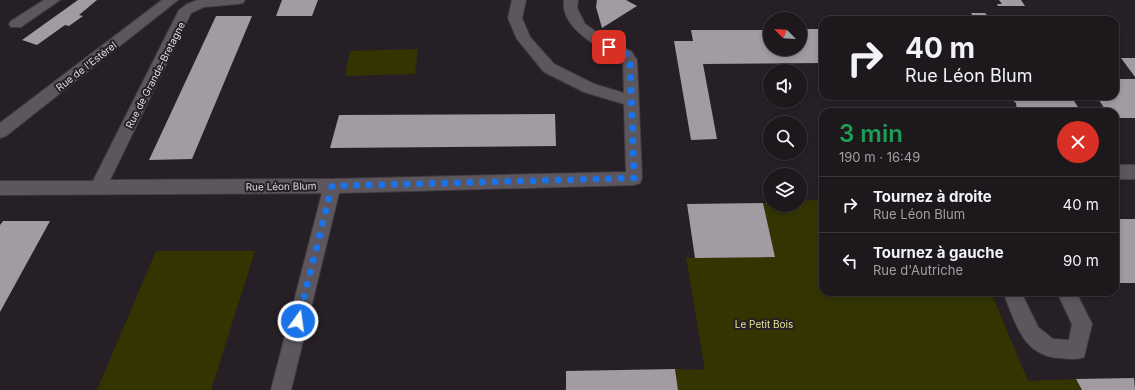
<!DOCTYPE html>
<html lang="fr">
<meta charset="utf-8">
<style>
:root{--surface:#1c181c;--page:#252125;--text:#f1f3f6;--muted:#a0a0a3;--line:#3a373b}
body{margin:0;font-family:Inter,sans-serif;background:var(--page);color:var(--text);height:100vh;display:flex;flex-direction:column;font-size:15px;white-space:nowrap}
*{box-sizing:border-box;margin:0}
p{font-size:13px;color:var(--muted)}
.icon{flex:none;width:22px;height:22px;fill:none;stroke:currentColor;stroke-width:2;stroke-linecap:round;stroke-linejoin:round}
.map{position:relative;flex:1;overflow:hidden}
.sheet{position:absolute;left:819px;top:108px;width:300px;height:188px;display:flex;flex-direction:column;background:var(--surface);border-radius:12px;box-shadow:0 2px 6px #0003,0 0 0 1px var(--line)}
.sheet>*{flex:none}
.guide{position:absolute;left:819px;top:16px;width:300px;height:84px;border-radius:12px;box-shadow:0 2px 6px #0003,0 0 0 1px var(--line);background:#1c181c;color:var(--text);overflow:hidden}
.needle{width:26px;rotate:294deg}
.fabs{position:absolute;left:763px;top:12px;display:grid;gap:8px}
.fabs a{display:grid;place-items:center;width:44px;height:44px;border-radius:50%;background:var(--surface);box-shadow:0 2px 6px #0003,0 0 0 1px var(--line);font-size:20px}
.pin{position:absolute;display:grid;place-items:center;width:34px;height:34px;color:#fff;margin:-17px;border-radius:8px;box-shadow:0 2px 6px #0006}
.me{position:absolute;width:44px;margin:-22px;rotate:14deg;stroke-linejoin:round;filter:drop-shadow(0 0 3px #0008)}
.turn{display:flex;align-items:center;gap:14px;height:84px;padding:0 20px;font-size:18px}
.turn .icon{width:52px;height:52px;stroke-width:2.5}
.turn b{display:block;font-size:28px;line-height:34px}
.round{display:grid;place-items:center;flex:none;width:42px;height:42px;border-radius:21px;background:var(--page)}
.headline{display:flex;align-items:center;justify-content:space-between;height:68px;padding:0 20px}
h1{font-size:24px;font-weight:600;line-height:30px;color:#1e9e55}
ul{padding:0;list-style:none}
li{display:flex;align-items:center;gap:12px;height:56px;padding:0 20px;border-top:1px solid var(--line)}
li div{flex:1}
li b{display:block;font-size:15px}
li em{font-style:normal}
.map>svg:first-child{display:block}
.green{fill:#333400}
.building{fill:#a29ba2}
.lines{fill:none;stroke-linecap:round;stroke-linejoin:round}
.minor-casing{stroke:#403c40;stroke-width:2}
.minor{fill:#5d575d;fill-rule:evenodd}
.route{stroke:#1a73e8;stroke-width:7;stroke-dasharray:0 12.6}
.labels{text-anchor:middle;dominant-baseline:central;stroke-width:4;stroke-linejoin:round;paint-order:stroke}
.street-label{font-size:10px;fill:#dddadd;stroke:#262026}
.park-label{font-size:10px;fill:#e0e491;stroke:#262026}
</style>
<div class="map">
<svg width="1135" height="390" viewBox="0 0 1135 390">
<rect width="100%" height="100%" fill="#262026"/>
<path class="green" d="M418 49 415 74 345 76 350 51Z
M823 199V292H991L1028 381 1076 379 1082 390H678L675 369 705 370 686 258 775 257 763 203 770 202V205H800V201Z
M156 251H255L211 390H97Z"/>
<path class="building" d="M78 0H97L79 15 83 16 69 26 65 25 37 45 22 40Z
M282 0H318L312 16H276Z
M597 0H626L637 6 602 28 596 7Z
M999 0H1021L1025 6H998L997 4H1002Z
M971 13H985L989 17 974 18Z
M216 16H252L192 159 149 160Z
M800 29H823V63L703 64 717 139 691 140 674 41H693L691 30H770V49H800Z
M1121 58H1135V77Z
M1115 79H1135V118H1115V112H1107L1096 96H1115Z
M1007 96H1071L1081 112H1017L1016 103Z
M555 114 556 146 330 148 339 115Z
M763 203 775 257 695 258 687 204Z
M1115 212 1120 219H1135V283H1115Z
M3 221H50L0 312V225Z
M675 369 678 390H566V371Z
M1134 378 1135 390H1082L1076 379Z"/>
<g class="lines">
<g class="minor-casing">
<path id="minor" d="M44 0H60L21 27H11L9 24 11 21Z
M162 0H178L6 136 0 138V123Z
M198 0H245L243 3 238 4 204 7 191 13 110 180 332 179 626 172 624 104 584 92 544 72 517 39 508 18 512 0H526L522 18 530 37 554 64 594 84 624 93 623 60C619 54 610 54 604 50 586 40 561 23 564 0H578L577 8 585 24 614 44 631 51 637 60 642 178 640 183 634 185 339 193 291 390H271L322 193 0 195V181H93L179 10 187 4Z
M1115 165H1135V179H1115Z
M1003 292H1021L1038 327 1053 339 1069 340 1072 324 1057 292H1076L1092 324 1084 357C1076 360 1068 359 1060 358 1022 356 1015 321 1003 292Z"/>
</g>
<use href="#minor" class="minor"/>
</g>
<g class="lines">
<path class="route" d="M298 321 332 186 634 178 630 60 626 54 609 47"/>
</g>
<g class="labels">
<g class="street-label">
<text transform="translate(86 66) rotate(-38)">Rue de l'Estérel</text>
<text transform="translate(155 75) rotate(-63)">Rue de Grande-Bretagne</text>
<text transform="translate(281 186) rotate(-1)">Rue Léon Blum</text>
</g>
<g class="park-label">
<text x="764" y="324">Le Petit Bois</text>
</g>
</g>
</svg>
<div class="fabs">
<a><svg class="needle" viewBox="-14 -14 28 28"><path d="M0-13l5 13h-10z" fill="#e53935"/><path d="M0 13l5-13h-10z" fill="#a0a0a3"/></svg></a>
<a><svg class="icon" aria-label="sound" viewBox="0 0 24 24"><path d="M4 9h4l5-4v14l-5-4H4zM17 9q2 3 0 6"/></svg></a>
<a><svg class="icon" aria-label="search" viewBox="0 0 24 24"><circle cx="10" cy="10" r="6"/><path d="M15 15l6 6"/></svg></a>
<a><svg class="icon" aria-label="layers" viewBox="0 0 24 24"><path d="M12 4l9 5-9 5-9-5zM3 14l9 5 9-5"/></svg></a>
</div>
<div class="pin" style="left:609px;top:47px;background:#d93025"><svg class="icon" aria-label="arrive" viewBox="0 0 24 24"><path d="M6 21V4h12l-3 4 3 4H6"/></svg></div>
<svg class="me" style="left:298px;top:321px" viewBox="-20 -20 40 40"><circle r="17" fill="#1a73e8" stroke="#fff" stroke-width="3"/><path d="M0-11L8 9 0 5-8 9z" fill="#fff"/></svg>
<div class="guide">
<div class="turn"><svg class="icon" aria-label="right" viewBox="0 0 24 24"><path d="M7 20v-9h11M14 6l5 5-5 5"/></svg><div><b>40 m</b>Rue Léon Blum</div></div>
</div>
<section class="sheet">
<div class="headline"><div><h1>3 min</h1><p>190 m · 16:49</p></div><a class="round" style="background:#d93025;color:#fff"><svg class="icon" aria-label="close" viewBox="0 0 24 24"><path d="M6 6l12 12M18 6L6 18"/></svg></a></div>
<ul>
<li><svg class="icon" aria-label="right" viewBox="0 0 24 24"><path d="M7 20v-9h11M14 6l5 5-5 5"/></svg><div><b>Tournez à droite</b><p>Rue Léon Blum</p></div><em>40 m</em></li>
<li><svg class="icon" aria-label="left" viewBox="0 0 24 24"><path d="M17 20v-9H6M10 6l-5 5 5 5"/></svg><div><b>Tournez à gauche</b><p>Rue d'Autriche</p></div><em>90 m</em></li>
</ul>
</section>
</div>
